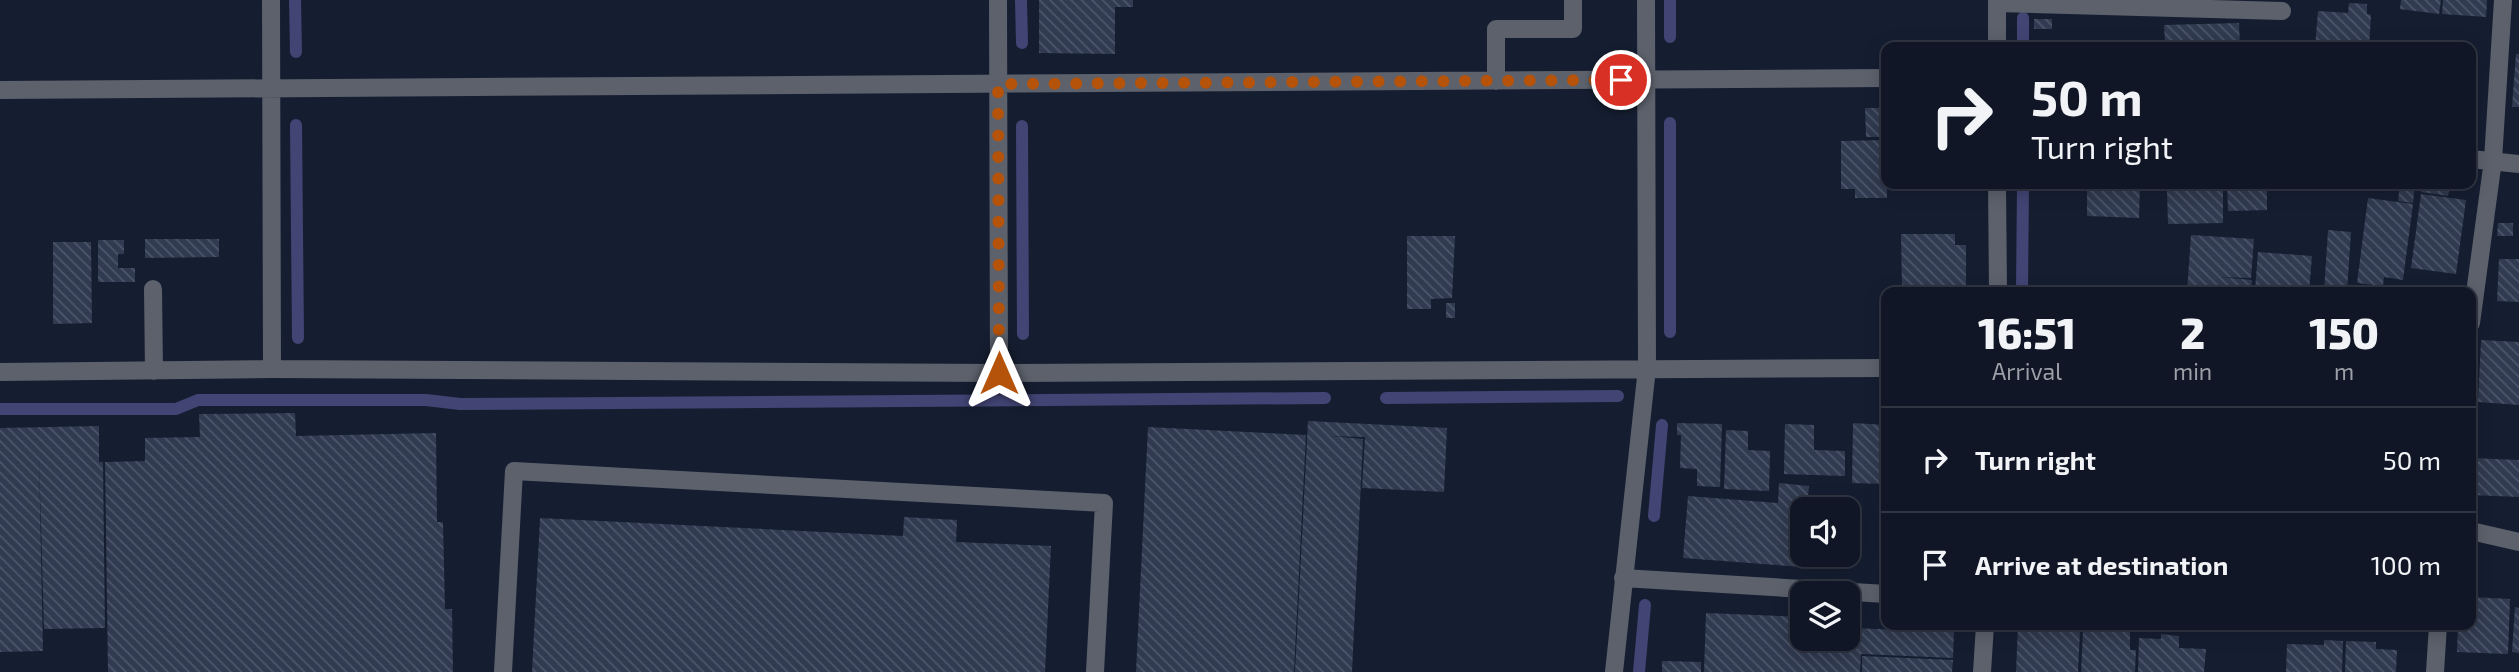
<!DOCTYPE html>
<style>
:root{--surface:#101625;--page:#1e2332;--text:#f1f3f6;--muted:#9c9fa7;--line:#303542}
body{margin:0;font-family:"Exo 2",sans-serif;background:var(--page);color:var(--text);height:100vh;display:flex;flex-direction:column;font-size:26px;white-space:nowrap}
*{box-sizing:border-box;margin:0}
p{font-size:23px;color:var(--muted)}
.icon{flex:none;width:38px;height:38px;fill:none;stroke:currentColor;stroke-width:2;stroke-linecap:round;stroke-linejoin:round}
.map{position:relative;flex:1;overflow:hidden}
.side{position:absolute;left:1881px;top:287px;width:595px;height:343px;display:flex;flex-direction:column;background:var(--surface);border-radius:14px;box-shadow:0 4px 18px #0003,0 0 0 2px var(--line)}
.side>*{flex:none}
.guide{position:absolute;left:1881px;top:42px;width:595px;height:147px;border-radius:14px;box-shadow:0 4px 18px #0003,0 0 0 2px var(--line);background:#101625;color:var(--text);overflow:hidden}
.tools{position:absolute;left:1790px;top:497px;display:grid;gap:14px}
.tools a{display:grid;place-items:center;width:70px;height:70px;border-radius:14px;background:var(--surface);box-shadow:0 4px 18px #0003,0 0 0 2px var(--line);font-size:35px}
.pin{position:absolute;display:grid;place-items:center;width:60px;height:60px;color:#fff;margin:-30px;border:4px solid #fff;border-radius:50%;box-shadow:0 2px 7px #0007}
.me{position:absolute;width:77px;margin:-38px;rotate:0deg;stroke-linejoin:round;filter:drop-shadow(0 0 5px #0008)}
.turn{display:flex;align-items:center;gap:24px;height:147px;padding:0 35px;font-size:32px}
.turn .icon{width:91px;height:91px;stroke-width:2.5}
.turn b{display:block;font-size:49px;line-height:60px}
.eta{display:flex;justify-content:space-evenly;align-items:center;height:119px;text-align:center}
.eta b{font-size:42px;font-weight:800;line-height:49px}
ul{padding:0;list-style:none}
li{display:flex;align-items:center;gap:21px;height:105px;padding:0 35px;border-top:2px solid var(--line)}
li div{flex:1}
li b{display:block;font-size:26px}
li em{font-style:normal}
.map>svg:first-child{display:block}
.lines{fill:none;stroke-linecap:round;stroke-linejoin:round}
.stream{stroke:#424474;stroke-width:12}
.building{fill:url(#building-back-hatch)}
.minor{stroke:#5c616c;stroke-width:18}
.route{stroke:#b45309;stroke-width:12;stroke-dasharray:0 21.6}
</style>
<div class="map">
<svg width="2519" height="672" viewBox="0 0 2519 672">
<defs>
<pattern id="building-back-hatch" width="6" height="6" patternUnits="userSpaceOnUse" patternTransform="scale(1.75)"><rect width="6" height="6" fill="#303a50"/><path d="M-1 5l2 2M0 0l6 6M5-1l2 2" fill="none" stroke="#4d566a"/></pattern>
</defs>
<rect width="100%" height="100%" fill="#151e31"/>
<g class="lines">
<path class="stream" d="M295 0 296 52
M1021 0 1022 43
M1670 0V37
M2023 47V18
M296 125 298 338
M1022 126 1023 334
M2022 292 2023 184
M1670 332V123
M1386 398 1618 396
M0 409H176L198 400H426L460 404 1325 398
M1654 516 1662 425
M1639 672 1645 605"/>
</g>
<path class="building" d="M1039 0H1133V7H1115V54L1039 53Z
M2401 0H2441L2439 14 2400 9Z
M2443 0H2487L2486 17 2442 14Z
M2349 3 2367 4V14L2371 15 2369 47H2315L2318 11 2348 13Z
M2034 19H2052V29H2034Z
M2239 23 2240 47H2114V42H2165L2164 25Z
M2053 44H2100V47H2053Z
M2516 54H2519V107H2512Z
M1865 108H1886V137H1866Z
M1886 140V184H1892V189H1887V198H1855V189H1841V141Z
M2087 184H2140L2139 218 2087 216Z
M2227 184H2267V210L2228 211Z
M2400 184H2415L2413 203 2398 201Z
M2422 184H2450L2448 196 2421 192Z
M2167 190H2223V223L2168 224Z
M2421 194 2466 200 2456 274 2411 268Z
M2368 198 2413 204 2403 280 2384 277 2383 286 2357 283Z
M2498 223H2513V236H2497Z
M2328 230 2351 232 2347 292H2324Z
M1901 234H1955V245H1966V292L1902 290Z
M2191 235 2254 239 2251 278 2219 277 2252 280 2251 292H2187Z
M1407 236H1455L1452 298 1431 299V309H1407Z
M145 239H219V257L145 258Z
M98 240H124V254H118V268H135V282H98Z
M53 242H91L92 323 53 324Z
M2258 252 2312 256 2309 292 2255 290Z
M2499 259H2519V302L2497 301Z
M1446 303H1455V318H1446Z
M2481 340 2519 342V405L2478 402Z
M295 413 296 436 436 433 437 522H443L445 609H452L453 672H108L105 462 145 461V438L200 437 199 414Z
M1308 421 1447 428 1444 492 1362 488 1365 437 1330 436 1363 439 1352 672H1295Z
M1677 423 1722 424 1720 487 1697 486V469L1680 468 1681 435H1677Z
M1853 423 1886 425V484L1852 483Z
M1785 424 1814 425V450L1845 451V476L1784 474Z
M99 426V462H103L105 628 44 629 39 457 43 651 0 652V428Z
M1148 427 1306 435 1294 672H1136Z
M1726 430 1748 431V450L1770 451 1769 491 1724 489Z
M2471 458 2519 460V497L2471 495Z
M1779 483 1809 486 1807 509H1802L1803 567 1683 558 1688 496 1778 503Z
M904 517 957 520 956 542 1051 546 1045 672H532L540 518 903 536Z
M2471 597 2510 599 2508 654 2457 652 2458 625H2471Z
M2515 607 2519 608V653L2512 652Z
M1706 613 1802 617V639H1848V618L1854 619 1853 628 1954 632 1953 658 1861 654 1860 672H1704Z
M2018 625H2067V630L2080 631 2078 672H2016Z
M2095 626 2130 628V650H2136L2135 672H2081L2083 631H2095Z
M2161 634 2179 636V648L2206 649 2204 672H2138L2139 638 2161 639Z
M2324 640 2343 641 2342 672H2286L2287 644 2324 645Z
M2346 641 2376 642V649L2397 650 2396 672H2345Z
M1862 656 1953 660 1952 672H1862Z
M1662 661 1701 662V672H1662Z"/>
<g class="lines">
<path class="minor" d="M271 0 272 369
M998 0 999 373
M1997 0V47
M1997 3 2282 11
M1496 81V29H1573V0
M0 90 1886 78
M2471 159 2519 164
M1997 184 1998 292
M153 289 154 371
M2471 323 2493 160 2503 0
M0 372 272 369 999 373 1886 368
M2471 531 2519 542
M1623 578 1886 594
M503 672 514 471 1104 503 1095 672
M1614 672 1647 368 1646 0
M1982 672 1985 625
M2435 672 2438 625"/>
</g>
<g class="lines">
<path class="route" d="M999 373 998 84 1621 80"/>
</g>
</svg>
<div class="tools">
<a><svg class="icon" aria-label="sound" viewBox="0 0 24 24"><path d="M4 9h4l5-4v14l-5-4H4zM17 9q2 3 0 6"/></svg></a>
<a><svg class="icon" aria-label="layers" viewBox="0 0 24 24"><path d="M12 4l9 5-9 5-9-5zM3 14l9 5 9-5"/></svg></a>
</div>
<div class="pin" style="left:1621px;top:80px;background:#d93025"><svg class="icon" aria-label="arrive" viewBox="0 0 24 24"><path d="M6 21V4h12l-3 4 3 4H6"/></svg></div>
<svg class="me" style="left:999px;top:373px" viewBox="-20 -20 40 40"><path d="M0-17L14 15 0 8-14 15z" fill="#b45309" stroke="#fff" stroke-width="4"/></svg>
<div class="guide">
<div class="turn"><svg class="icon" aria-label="right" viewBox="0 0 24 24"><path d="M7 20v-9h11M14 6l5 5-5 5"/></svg><div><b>50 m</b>Turn right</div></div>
</div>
<section class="side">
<div class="eta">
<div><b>16:51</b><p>Arrival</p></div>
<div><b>2</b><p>min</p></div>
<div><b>150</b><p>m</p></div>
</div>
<ul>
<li><svg class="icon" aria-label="right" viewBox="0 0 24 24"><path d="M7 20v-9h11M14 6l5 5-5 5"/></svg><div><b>Turn right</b></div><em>50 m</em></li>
<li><svg class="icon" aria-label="arrive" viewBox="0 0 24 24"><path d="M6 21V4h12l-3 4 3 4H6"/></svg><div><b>Arrive at destination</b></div><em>100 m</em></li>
</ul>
</section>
</div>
